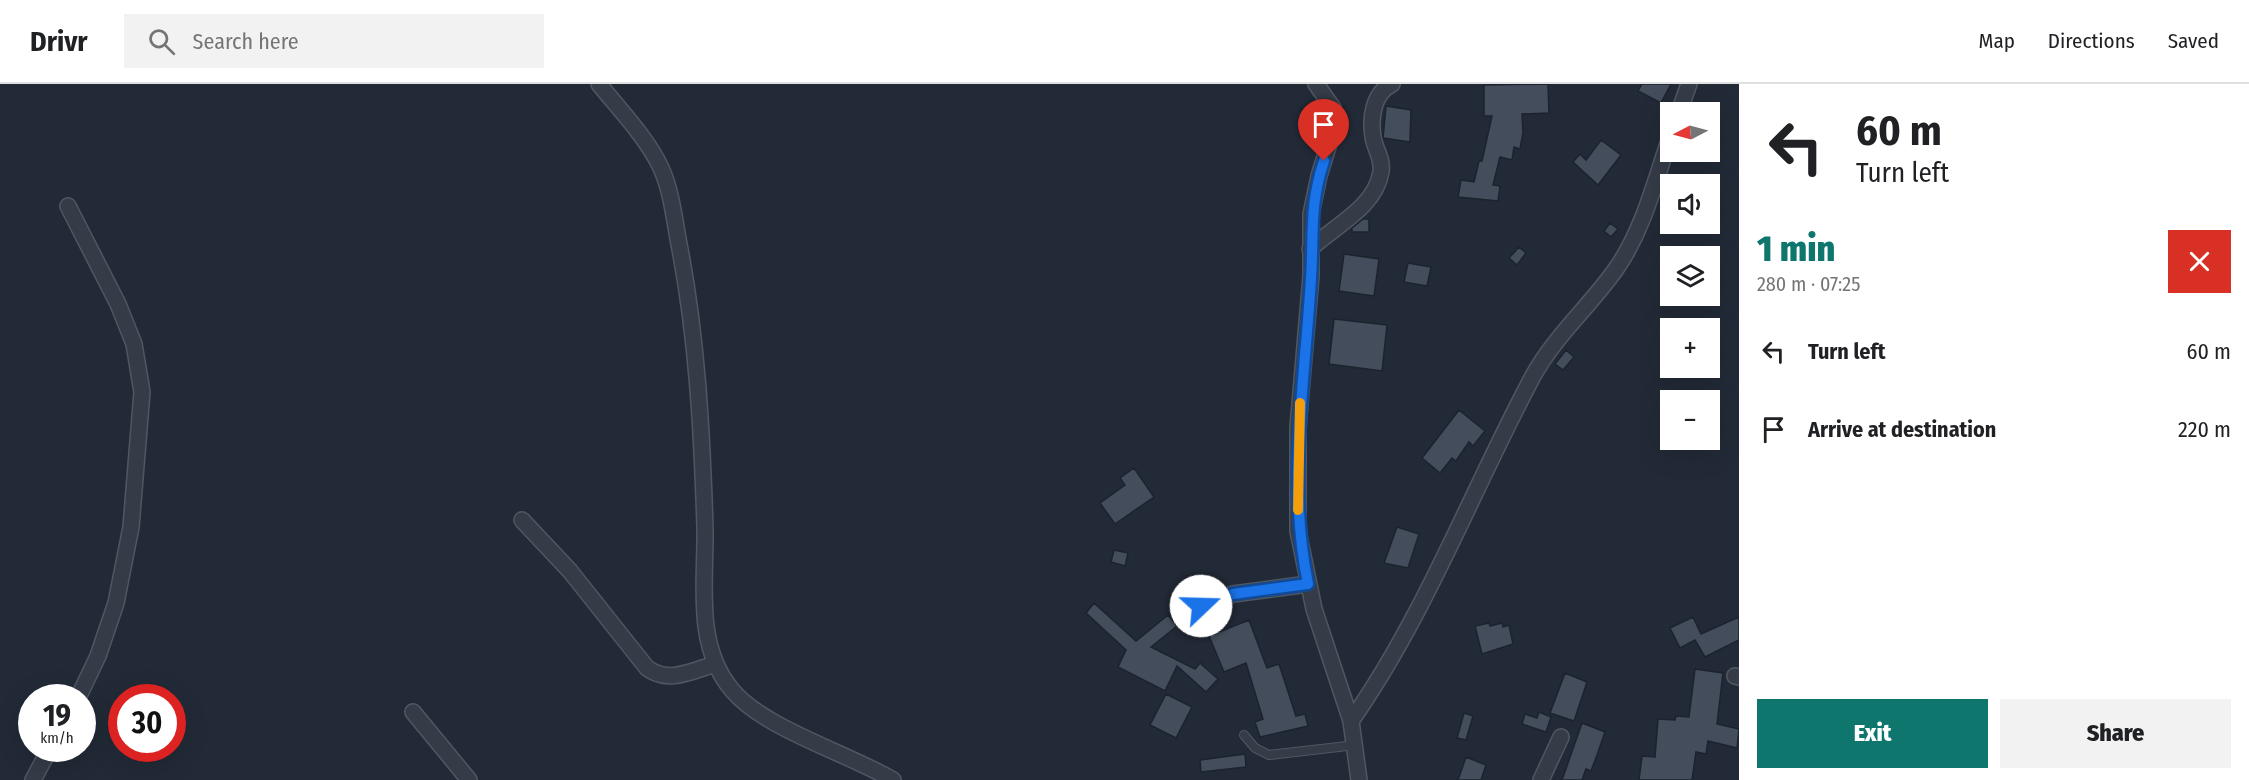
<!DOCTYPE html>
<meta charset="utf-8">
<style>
:root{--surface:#fff;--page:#f2f2f2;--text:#202124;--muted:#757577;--line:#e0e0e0;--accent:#0f766e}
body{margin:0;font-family:"Fira Sans Condensed",sans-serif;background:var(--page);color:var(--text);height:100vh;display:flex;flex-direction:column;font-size:22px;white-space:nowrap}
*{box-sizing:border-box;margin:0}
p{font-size:20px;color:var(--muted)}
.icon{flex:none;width:33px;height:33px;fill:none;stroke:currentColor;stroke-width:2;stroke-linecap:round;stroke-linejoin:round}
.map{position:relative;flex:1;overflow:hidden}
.side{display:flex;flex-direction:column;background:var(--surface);width:510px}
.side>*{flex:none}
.hud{background:#fff;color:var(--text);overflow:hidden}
.needle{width:39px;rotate:264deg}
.fabs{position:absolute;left:1660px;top:18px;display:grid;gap:12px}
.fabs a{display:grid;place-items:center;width:60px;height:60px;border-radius:0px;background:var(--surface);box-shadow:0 6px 24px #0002;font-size:30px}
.speed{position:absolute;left:18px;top:600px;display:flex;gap:12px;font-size:30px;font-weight:700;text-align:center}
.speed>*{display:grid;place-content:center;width:78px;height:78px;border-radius:50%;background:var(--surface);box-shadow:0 6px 24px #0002;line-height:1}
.speed small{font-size:15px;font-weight:400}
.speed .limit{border:9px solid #d22;background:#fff;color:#111}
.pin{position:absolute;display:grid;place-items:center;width:51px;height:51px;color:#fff;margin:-62px -26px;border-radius:50% 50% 50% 0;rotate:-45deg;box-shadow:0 0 6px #0007}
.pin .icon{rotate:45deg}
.me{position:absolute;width:66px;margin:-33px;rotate:69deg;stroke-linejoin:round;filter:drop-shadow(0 0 4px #0008)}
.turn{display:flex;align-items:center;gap:21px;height:126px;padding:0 18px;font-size:27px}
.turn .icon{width:78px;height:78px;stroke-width:2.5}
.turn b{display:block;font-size:42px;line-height:51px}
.round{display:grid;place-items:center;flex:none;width:63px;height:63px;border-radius:0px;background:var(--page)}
.summary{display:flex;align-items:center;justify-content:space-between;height:102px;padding:0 18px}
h1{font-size:36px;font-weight:800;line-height:45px;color:var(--accent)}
.cta{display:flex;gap:12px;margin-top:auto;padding:12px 18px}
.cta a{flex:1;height:69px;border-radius:0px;background:var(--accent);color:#fff;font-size:24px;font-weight:800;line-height:69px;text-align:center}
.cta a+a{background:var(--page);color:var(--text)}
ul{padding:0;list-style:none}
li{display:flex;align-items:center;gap:18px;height:78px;padding:0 18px}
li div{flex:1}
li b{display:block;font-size:22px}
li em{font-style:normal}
header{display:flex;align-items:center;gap:36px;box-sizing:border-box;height:84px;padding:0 30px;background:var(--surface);border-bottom:2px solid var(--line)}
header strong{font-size:28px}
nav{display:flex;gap:33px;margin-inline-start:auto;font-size:21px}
.search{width:420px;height:54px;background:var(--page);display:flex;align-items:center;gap:15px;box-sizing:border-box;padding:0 21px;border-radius:0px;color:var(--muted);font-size:22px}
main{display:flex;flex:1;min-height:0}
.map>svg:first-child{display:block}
.building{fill:#434d5b;stroke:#1c232e;stroke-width:1.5}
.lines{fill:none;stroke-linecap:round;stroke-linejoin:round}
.lane-casing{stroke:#505762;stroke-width:10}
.street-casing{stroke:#505762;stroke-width:18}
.lane{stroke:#353c47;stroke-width:8}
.street{stroke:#353c47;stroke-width:15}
.route-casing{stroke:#114b97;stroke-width:15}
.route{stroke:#1a73e8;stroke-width:10}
.slow{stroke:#f59e0b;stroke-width:10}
</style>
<header>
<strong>Drivr</strong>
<div class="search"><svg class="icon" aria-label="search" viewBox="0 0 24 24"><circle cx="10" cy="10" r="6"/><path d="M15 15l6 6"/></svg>Search here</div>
<nav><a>Map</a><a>Directions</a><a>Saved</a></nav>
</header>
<main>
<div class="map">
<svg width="1739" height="696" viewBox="0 0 1739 696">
<rect width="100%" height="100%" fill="#222a37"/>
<path class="building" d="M1548 0 1549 29 1522 30 1523 49 1520 65 1514 63 1512 76 1500 73 1493 101 1500 102 1498 117 1458 113 1461 96 1474 98 1479 77H1482L1492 32H1484V1Z
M1642 0H1671L1661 19 1638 7Z
M1386 22 1411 26 1410 58 1383 54Z
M1601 56 1621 71 1598 101 1573 78 1580 70 1586 76Z
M1363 135H1369V148H1352V144Z
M1610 139 1618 145 1611 153 1604 147Z
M1519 163 1526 169 1517 181 1509 174Z
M1344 170 1379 175 1374 212 1339 207Z
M1408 179 1431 183 1427 202 1404 198Z
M1334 235 1387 241 1382 287 1329 280Z
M1566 266 1574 273 1563 286 1555 280Z
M1459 326 1485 347 1473 362 1469 358 1456 377 1452 374 1440 389 1422 374Z
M1134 384 1154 413 1115 440 1100 419 1125 401 1120 394Z
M1397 443 1419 450 1408 484 1384 479Z
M1114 466 1128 469 1125 482 1111 478Z
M1094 519 1136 557 1168 531 1177 542 1151 563 1195 585 1200 579 1218 595 1206 608 1177 582 1165 607 1118 583 1126 566 1086 529Z
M1693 533 1701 550 1739 533V556L1705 573 1695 556 1680 564 1670 544Z
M1249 536 1267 584 1279 580 1296 632 1305 630 1308 642 1260 653 1255 638 1263 635 1246 579 1224 588 1209 552Z
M1489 539 1490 542 1502 539 1503 543 1509 541 1513 560 1482 570 1475 542Z
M1695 585 1723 589 1717 640 1739 645 1737 664 1708 657 1706 670 1696 668 1692 696H1639L1642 672 1655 673 1658 635 1675 636 1676 632 1689 633Z
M1565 589 1587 598 1574 637 1550 629Z
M1166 610 1192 623 1176 654 1150 641Z
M1539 628 1551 633 1546 648 1522 640 1525 630 1537 634Z
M1464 629 1473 632 1466 656 1457 654Z
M1582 639 1605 648 1597 671 1591 687 1586 685 1582 696H1562Z
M1245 670 1246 683 1201 688 1200 676Z
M1466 673 1486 681 1481 696H1458Z"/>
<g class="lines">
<g class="lane-casing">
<path id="lane" d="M1244 651 1255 664 1269 671 1356 661"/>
</g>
<g class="street-casing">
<path id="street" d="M599 0C620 26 647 54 661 84 671 106 674 132 678 155 697 250 702 347 705 444 706 497 694 561 732 606 763 644 847 669 893 696
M1316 0 1333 24 1336 37 1319 92 1311 130V192L1298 343V447L1314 525 1351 637 1359 696
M1679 28 1689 0
M68 122 118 220 134 260 142 308 131 443 116 519 98 572 78 614
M1310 165C1334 142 1375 124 1381 88 1383 74 1375 66 1373 53 1370 34 1373 9 1392 0
M522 436 570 487 647 584C668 600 692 587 715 580
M1201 522 1233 510 1308 500
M1735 592 1739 593
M413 628 469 696
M1351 637C1426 530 1472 406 1533 292 1555 252 1590 222 1616 185 1644 145 1655 96 1671 51
M33 696 50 664
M1541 696 1561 653"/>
</g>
<use href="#lane" class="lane"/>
<use href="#street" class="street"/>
</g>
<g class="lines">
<g class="route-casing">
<path id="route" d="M1201 522 1233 510 1308 500C1287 398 1305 297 1311 194 1314 150 1309 122 1324 77"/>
</g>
<use href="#route" class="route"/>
<path class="slow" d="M1298 426 1300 319"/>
</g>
</svg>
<div class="fabs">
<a><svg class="needle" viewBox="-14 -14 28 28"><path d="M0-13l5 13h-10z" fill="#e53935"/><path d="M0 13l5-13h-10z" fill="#757577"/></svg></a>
<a><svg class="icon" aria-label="sound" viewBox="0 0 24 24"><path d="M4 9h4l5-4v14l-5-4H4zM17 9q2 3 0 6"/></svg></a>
<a><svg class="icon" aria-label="layers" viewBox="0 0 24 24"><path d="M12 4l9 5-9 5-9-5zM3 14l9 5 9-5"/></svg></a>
<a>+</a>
<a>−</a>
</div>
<div class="speed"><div>19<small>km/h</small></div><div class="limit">30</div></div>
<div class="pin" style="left:1324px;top:77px;background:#d93025"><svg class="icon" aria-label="arrive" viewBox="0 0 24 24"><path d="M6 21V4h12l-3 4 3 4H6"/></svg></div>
<svg class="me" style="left:1201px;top:522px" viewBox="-20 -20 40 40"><circle r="19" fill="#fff"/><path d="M0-13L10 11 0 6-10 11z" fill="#1a73e8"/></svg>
</div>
<section class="side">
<div class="hud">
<div class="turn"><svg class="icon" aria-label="left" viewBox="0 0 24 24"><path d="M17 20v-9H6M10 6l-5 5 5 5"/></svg><div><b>60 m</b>Turn left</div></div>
</div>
<div class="summary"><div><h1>1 min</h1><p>280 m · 07:25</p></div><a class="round" style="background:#d93025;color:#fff"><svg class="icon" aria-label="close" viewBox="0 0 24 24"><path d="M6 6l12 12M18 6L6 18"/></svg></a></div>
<ul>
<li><svg class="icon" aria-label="left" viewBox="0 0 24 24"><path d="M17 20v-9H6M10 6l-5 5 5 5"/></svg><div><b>Turn left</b></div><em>60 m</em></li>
<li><svg class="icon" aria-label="arrive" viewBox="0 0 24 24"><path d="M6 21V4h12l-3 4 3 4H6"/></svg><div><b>Arrive at destination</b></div><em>220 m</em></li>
</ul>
<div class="cta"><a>Exit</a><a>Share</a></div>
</section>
</main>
